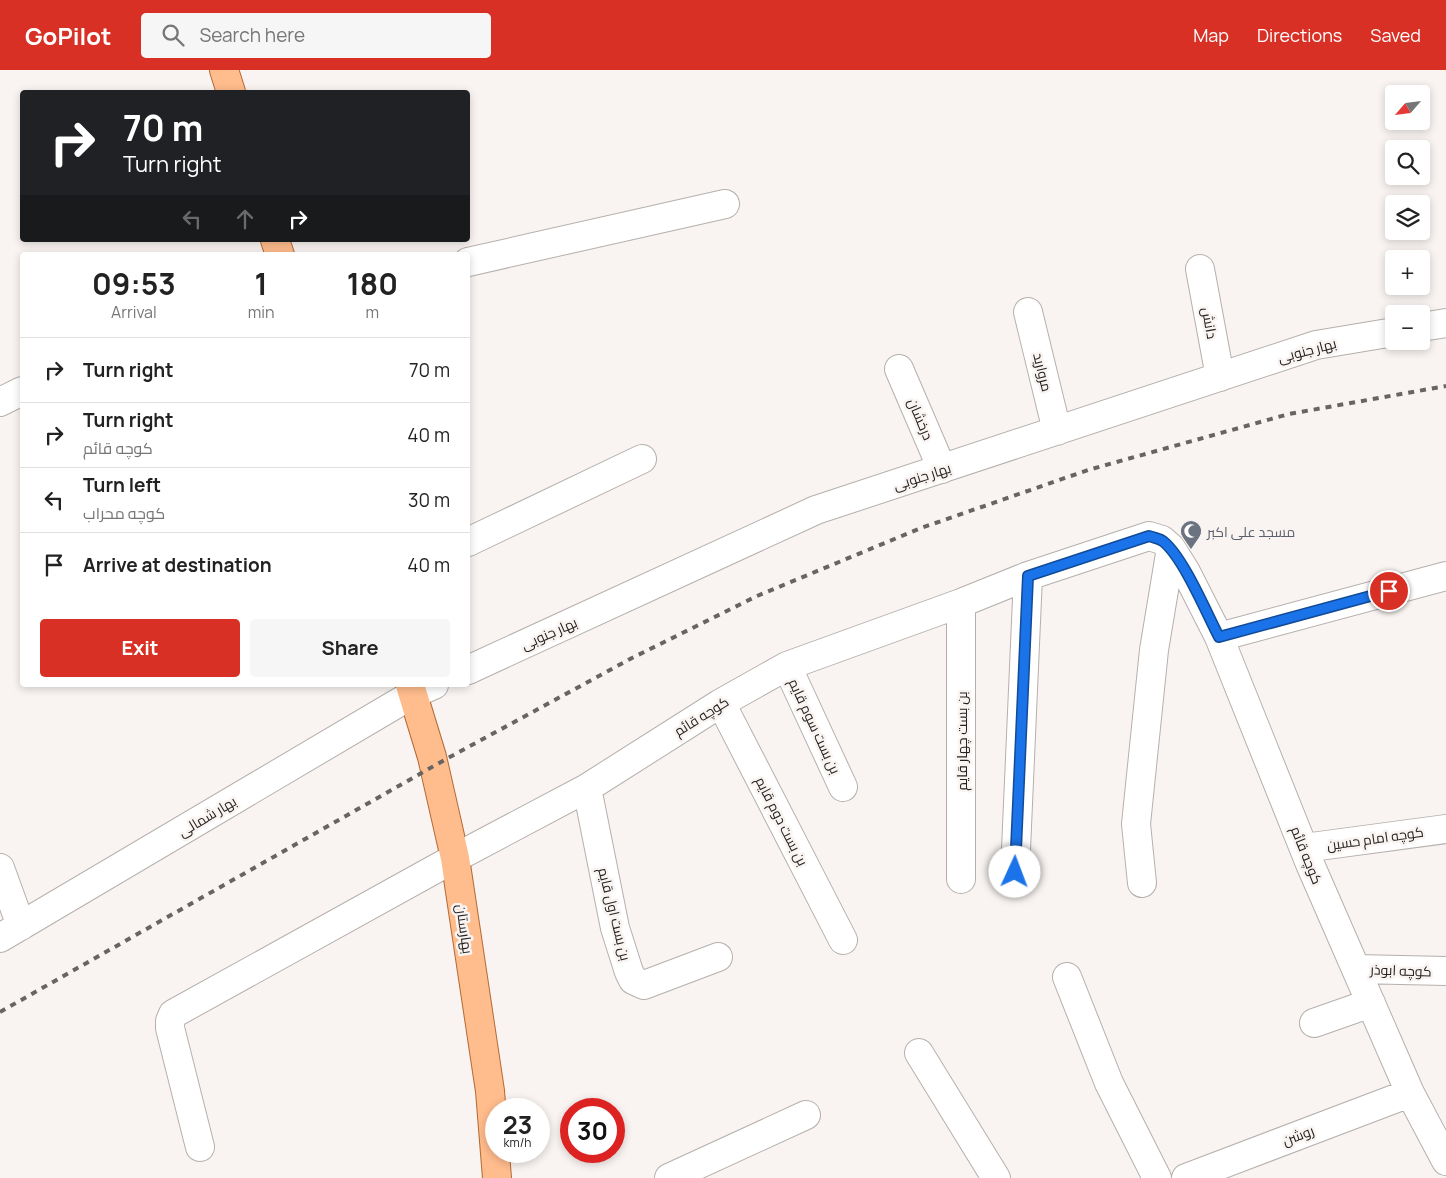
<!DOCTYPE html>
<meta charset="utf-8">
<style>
:root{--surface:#fff;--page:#f6f6f6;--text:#222;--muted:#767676;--line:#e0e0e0;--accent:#d93025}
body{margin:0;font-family:Manrope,Cairo,sans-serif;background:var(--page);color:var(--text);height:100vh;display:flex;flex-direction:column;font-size:19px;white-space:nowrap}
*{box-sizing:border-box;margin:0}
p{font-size:16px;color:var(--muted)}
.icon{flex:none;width:28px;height:28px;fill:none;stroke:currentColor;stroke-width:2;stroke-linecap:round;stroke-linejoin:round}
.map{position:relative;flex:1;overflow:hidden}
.sheet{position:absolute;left:20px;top:182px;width:450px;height:435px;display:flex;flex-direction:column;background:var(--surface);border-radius:5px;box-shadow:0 2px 8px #0003}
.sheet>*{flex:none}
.hud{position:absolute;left:20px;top:20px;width:450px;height:152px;border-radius:5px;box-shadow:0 2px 8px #0003;background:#202124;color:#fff;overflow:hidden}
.needle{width:32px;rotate:242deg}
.buttons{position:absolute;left:1385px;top:15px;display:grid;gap:10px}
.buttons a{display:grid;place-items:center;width:45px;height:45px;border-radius:5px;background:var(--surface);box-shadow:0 2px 8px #0003;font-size:25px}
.speed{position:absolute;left:485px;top:1028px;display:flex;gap:10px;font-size:25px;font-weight:700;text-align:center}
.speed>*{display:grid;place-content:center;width:65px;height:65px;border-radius:50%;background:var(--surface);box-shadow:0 2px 8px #0003;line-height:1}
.speed small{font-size:12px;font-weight:400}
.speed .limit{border:8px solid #d22;background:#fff;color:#111}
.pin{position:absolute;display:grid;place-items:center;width:42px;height:42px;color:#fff;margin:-21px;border:2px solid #fff;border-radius:50%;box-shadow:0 1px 5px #0007}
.me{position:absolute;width:55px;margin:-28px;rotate:2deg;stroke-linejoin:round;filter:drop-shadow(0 0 4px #0008)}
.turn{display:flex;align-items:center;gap:18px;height:105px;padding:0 20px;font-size:22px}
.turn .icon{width:65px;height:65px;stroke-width:2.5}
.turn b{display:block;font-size:35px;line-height:42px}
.lanes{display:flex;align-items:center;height:48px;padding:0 20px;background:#0003;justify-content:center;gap:25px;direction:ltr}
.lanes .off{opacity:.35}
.eta{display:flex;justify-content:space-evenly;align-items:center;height:85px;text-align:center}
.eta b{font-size:30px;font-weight:700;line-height:35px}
.action{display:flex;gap:10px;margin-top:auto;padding:10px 20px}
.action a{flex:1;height:58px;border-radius:5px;background:var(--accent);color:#fff;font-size:20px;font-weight:700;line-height:58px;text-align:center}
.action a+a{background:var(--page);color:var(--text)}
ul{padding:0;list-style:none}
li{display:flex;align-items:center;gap:15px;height:65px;padding:0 20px;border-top:1px solid var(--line)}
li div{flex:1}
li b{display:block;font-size:19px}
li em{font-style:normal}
header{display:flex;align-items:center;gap:30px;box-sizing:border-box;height:70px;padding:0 25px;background:var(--accent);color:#fff}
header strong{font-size:24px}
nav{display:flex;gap:28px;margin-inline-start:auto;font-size:18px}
.search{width:350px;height:45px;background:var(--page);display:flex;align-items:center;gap:12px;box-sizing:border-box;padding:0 18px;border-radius:5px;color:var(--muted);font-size:19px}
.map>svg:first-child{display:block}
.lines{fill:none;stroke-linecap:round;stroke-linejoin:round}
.minor-casing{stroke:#b5b0ac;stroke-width:30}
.major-casing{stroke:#b36a35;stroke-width:30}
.minor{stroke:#fff;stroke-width:28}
.major{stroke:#ffbc8c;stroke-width:28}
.rail{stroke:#676462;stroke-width:4;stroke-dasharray:6 6;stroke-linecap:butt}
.route-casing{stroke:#114b97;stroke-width:12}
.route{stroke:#1a73e8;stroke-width:9}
.labels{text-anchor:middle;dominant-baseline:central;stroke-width:5;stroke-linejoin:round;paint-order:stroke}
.street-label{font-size:14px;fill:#252322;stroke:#f9f4f1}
.worship-label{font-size:14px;fill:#5b616d;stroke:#f9f4f1;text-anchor:start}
</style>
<header>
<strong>GoPilot</strong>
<div class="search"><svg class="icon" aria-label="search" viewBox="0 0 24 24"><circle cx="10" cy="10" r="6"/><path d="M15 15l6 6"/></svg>Search here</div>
<nav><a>Map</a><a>Directions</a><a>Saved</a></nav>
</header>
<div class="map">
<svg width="1446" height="1108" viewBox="0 0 1446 1108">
<rect width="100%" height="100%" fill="#f9f4f1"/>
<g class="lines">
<g class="minor-casing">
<path id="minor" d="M468 192 725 134
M1200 199 1220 307
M1028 242 1057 361
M1421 257 1446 253
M899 299 942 399
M0 332 22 321
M468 472 642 389
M961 533V809
M1219 567 1446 506
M787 596 843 717
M468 600 816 440 1316 275 1394 262
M721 633 843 870
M587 718 615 858 629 902 633 910 644 915 718 887
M1304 778 1446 759
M0 798 21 856
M1015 802 1028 506
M1142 813 1136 754 1154 580 1171 478
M0 868 413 624 434 615
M1356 899 1446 901
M1067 907 1109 1013 1157 1108
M1314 953 1371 933
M919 983 996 1108
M200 1077 170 958V951L173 944 455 788 587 718 721 633 787 596 961 533 1028 506 1149 466 1162 470 1171 478 1186 502 1219 567 1310 794 1410 1023 1446 1091
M669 1108 806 1045
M1186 1108 1410 1023"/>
</g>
<g class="major-casing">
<path id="major" d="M224 0 231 22
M275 170 280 185
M410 615 432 687 455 788 490 1021 497 1108"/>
</g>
<use href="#minor" class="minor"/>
<use href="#major" class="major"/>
<path class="rail" d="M0 942 448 688 632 588 757 526 921 458 1088 400 1289 344 1446 316"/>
</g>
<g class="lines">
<g class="route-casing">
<path id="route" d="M1015 802 1028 506 1149 466C1154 468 1160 468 1164 472 1184 489 1206 542 1219 567L1389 521"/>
</g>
<use href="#route" class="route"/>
</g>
<defs>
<g id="mosque-pin" transform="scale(1.125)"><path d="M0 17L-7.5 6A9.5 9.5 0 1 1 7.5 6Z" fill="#6b7280" stroke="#f9f4f1"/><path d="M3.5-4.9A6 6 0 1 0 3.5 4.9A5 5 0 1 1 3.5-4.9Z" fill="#fff"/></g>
</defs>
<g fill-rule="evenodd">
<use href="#mosque-pin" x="1191" y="461"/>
</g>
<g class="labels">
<g class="street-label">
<text transform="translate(1210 253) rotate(80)">دانش</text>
<text transform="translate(1307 280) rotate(-15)">بهار جنوبی</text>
<text transform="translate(1043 302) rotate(76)">مروارید</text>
<text transform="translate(921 349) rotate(67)">درخشان</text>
<text transform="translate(922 406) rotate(-18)">بهار جنوبی</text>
<text transform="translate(549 563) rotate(-24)">بهار جنوبی</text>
<text transform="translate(701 646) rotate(-32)">کوچه قائم</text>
<text transform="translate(815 656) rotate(65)">بن بست سوم قایم</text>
<text transform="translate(961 671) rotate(-90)">بن بست چهار قایم</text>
<text transform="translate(207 746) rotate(-31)">بهار شمالی</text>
<text transform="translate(782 751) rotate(63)">بن بست دوم قایم</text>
<text transform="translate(1375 768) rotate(-8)">کوچه امام حسین</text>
<text transform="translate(1307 785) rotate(68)">کوچه قائم</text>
<text transform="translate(615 844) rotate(76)">بن بست اول قایم</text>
<text transform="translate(465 859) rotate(82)">بهارستان</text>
<text transform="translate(1401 900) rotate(2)">کوچه ابوذر</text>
<text transform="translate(1298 1065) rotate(-21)">روشن</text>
</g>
<g class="worship-label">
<text x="1207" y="461">مسجد علی اکبر</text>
</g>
</g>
</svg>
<div class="buttons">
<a><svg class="needle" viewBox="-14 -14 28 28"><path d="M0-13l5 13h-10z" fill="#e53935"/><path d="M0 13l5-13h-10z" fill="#767676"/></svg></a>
<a><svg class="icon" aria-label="search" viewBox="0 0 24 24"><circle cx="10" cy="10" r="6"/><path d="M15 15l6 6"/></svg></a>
<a><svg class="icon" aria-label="layers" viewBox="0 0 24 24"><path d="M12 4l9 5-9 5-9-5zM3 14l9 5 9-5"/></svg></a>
<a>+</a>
<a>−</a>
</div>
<div class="speed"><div>23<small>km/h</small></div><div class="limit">30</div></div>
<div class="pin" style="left:1389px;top:521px;background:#d93025"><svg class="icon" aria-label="arrive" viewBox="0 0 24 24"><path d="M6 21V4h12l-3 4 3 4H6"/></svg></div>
<svg class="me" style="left:1015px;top:802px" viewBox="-20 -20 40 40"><circle r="19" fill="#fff"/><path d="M0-13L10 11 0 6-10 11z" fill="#1a73e8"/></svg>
<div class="hud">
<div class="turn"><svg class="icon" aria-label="right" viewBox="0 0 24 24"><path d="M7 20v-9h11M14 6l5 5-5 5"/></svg><div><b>70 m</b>Turn right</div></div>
<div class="lanes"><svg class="icon off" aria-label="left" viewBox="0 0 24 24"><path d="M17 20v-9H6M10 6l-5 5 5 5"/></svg><svg class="icon off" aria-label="ahead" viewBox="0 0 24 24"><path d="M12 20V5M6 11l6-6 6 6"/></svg><svg class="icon" aria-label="right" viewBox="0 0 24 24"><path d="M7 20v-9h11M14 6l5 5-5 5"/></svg></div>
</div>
<section class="sheet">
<div class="eta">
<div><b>09:53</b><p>Arrival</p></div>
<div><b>1</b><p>min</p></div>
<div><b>180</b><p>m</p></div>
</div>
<ul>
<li><svg class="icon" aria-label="right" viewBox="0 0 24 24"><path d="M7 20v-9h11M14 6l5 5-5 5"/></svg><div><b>Turn right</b></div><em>70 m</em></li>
<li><svg class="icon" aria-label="right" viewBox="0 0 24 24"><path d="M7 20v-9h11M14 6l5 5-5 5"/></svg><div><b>Turn right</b><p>کوچه قائم</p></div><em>40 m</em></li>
<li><svg class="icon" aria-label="left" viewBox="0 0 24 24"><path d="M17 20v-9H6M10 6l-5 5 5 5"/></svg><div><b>Turn left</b><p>کوچه محراب</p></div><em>30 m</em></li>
<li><svg class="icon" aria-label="arrive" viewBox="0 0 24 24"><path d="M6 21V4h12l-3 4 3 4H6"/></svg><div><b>Arrive at destination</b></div><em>40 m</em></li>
</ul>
<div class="action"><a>Exit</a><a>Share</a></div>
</section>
</div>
